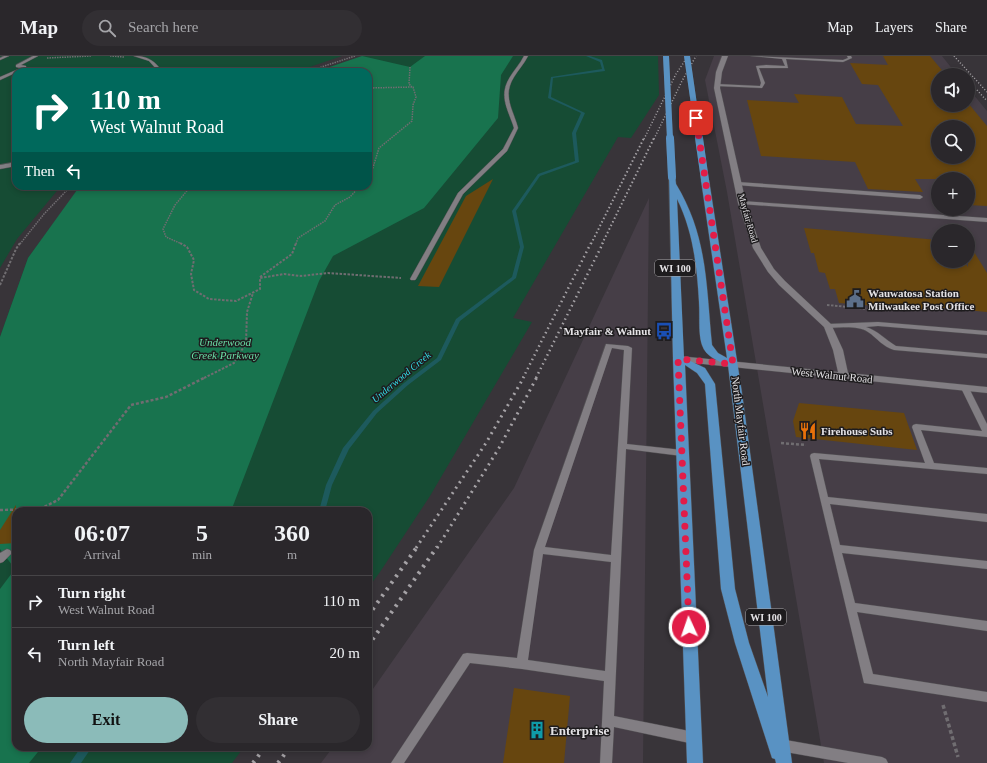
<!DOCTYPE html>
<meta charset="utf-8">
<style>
:root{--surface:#2a272b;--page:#322f33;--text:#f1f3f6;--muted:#a5a5a9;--line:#464447;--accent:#8bbbb9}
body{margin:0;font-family:Georgia,serif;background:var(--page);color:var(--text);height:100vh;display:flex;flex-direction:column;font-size:15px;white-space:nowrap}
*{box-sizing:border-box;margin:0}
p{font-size:13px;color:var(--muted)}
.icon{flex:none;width:22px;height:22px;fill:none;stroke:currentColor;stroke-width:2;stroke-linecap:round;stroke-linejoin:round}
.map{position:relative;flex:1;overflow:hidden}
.details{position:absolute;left:12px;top:451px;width:360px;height:244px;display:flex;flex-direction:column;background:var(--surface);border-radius:12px;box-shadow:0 2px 6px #0003,0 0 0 1px var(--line)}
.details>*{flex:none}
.hud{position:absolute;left:12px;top:12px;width:360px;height:122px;border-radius:12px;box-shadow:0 2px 6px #0003,0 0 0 1px var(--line);background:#00695c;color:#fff;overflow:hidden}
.tools{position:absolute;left:931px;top:12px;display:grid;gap:8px}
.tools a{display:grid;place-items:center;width:44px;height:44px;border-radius:50%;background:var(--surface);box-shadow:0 2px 6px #0003,0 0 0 1px var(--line);font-size:20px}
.pin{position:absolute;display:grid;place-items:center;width:34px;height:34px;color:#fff;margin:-17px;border-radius:8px;box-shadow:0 2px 6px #0006}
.me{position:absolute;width:44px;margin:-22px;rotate:357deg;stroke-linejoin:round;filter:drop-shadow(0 0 3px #0008)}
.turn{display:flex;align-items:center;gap:14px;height:84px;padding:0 12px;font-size:18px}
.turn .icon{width:52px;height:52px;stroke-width:2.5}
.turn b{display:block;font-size:28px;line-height:34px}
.then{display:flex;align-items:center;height:38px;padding:0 12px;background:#0003;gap:8px;font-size:15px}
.eta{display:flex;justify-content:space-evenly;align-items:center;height:68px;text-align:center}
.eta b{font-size:24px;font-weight:700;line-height:28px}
.button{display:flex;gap:8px;margin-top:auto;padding:8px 12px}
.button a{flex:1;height:46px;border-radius:24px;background:var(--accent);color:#111;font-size:16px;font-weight:700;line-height:46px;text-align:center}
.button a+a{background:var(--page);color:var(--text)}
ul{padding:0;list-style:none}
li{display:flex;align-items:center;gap:12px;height:52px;padding:0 12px;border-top:1px solid var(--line)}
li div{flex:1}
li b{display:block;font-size:15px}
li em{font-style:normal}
header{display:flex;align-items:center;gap:24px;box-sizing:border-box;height:56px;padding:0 20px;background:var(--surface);border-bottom:1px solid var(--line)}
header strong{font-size:19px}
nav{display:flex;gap:22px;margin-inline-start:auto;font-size:14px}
.search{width:280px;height:36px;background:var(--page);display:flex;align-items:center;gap:10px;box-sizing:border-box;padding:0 14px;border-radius:22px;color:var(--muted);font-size:15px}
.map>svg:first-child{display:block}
.built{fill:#463e47;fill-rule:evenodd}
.green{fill:#164c34}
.forest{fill:#18734e}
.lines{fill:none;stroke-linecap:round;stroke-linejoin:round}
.stream{fill:#1d5a5d;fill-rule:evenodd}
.building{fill:#67460f;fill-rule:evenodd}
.service-casing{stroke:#525053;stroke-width:1}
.minor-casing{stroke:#525053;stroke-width:1}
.primary-casing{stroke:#525053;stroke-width:1}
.path-far3{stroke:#706d71;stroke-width:1.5;stroke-dasharray:1.5 1;stroke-linecap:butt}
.path-far2{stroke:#706d71;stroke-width:2;stroke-dasharray:2.5 1.5;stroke-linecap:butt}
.path-far1{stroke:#706d71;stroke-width:2.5;stroke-dasharray:3 2;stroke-linecap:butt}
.path{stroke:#706d71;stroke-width:3.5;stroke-dasharray:4 2.5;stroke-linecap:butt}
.service{fill:#827e83;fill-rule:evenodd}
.minor{fill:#827e83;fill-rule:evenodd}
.primary{fill:#5992c3;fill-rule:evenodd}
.rail-far4{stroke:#a5a2a6;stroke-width:1.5;stroke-dasharray:1 2;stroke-linecap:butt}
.rail-far3{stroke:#a5a2a6;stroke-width:2;stroke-dasharray:1.5 2.5;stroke-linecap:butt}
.rail-far2{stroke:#a5a2a6;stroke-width:2.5;stroke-dasharray:1.5 3.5;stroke-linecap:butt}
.rail-far1{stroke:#a5a2a6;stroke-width:3;stroke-dasharray:2 4.5;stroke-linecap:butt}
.rail{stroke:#a5a2a6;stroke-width:4;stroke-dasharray:2.5 5.5;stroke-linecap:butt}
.primary-bridge-far1-casing{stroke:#525053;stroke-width:6;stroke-linecap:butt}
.primary-bridge-casing{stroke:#525053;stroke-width:8;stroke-linecap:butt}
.primary-bridge-far1{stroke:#5992c3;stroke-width:6}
.primary-bridge{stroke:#5992c3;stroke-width:8}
.route{stroke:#e11d48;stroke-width:7;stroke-dasharray:0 12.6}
.labels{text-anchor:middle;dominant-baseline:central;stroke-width:3;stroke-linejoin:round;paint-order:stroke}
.far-street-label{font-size:9px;fill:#e5e3e6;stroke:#1e1c1e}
.shield{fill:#1e1c1e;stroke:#a9a7aa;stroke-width:1}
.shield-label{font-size:10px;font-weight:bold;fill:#e5e3e6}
.far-water-label{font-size:10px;font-style:italic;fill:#33dfe9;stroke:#1e1c1e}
.poi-label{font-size:11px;font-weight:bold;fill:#e5e3e6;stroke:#1e1c1e;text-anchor:start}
.park-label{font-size:11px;font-style:italic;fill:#6adda6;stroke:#1e1c1e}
.street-label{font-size:11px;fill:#e5e3e6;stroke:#1e1c1e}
.near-poi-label{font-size:13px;font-weight:bold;fill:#e5e3e6;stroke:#1e1c1e;text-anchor:start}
</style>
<header>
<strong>Map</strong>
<div class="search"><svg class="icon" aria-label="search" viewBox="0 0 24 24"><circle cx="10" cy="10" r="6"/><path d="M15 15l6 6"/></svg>Search here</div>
<nav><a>Map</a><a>Layers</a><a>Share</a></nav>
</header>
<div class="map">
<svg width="987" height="707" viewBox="0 0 987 707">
<rect width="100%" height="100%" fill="#383439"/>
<path class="built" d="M714 0H942L957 19H938V49H968V32L987 55V707H824L727 136 705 24ZM938 71H968V101H938ZM938 123H968V153H938ZM938 175H968V205H938Z
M649 142 643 707H321L333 691H368V640L514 432Z"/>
<path class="green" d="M0 0H342L295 16H16V130H61L17 183 0 212Z
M363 0H658L659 39 631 82 618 81 513 262 532 266 430 440 380 516 368 532V455H16V691H244L232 707H0V281L28 202 81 130H368V16H314Z"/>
<path class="forest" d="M362 0 410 11 425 0H513L501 19 498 62 424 152 333 200 319 225 231 455H16V691H42L29 707H0V533L15 513 0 493V281L28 202 77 134 82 130H368V16H315Z"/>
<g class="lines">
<path class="stream" d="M586 0H590L602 4 605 15 553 22 551 41 585 57 576 77 579 106 540 120 516 155 524 191 516 222 460 265 441 304 408 329 377 357 349 393 332 429 325 455H319L326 429 343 392 373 355 404 327 437 302 456 263 512 221 520 191 512 155 538 118 575 105 572 77 581 57 548 42 551 21 602 13 600 6Z
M81 691H92L81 707H70Z"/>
</g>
<path class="building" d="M883 0H930L946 19H938V49H968V47L987 70V150L968 149V123H915L923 136 868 133 855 106 761 100 747 44 799 47 794 38 842 41 856 68 903 70 878 29 862 28 850 7 888 9ZM938 71H968V101H938Z
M493 123 439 231 418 230 466 140Z
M804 172 938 184V205H964L968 211V186L987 217V256L923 250 925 254 839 247 835 233H830L825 217 819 216 814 197H811Z
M799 347 904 357 917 394 796 381 793 365Z
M16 449V487L0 488V474Z
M514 632 570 640 564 707H503Z"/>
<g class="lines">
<g class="service-casing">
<path id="service" d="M4 0H9L0 4V2Z
M33 0H38L21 9 26 10V12L0 24V21L21 12 16 11V9Z
M134 0C149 0 154 5 163 16H159L149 5Z
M524 0H528C524 8 518 14 514 21 502 40 513 53 518 72L507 95 463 138 416 223 415 224H411L410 223 458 137 503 93 514 72C508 53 498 40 510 21 514 14 520 8 524 0Z
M751 0 843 4 848 2 847 0H851L852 2 843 6 786 3 788 12H759L765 27 762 32 716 30 717 28 760 30 761 27 756 10 766 9 785 10 782 3Z
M16 106V110L0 113V109Z
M738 126 920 139 923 141 920 143 736 129 735 128Z
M742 145 987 162V166L740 148V146Z
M878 266 987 275V279L878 270 866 271C877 274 886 284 896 290L987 298V302L894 294C883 291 877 282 868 276 857 269 841 272 828 272L825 270 828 268Z
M606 288 628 290 632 292 627 388 682 394 685 395 686 397 685 399 682 400 626 393 614 660 694 676 698 678 700 682 698 686 694 688 614 671 612 707H600L604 625 522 613 470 607 404 707H391L463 598 467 597 517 602 534 494ZM612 292 624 294 611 499 545 491ZM543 498 611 506 605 615 528 604Z
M962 330H968L987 368V381L921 374 934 407 987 412V418L819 403 828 441 987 458V466L830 448 840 489 987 505V513L842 497 855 547 987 565V575L857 556 873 618 987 636V646L864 627 810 400 811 398 814 397 925 407 912 371 913 369 916 368 982 375 961 332Z
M7 493 10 494 12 497 3 506 0 507V497Z
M780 683 882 701 886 703 888 707H848L780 695 776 693 774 689 776 685Z"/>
</g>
<g class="minor-casing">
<path id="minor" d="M722 0H728L722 16 720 32 746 147 761 192 774 213 785 225 831 268 843 294 848 317 987 331V337L674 305 673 303 674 301 678 300 838 316 833 294 824 271 779 229 768 216 753 192 738 147 714 32 716 16Z"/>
</g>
<g class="primary-casing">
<path id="primary" d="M669 119H675L676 128C708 181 706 230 712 289L718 297 727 302 701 124 705 122 709 124 742 337 792 707H776L775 703 772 702 735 587 721 533 705 328 697 317 685 309 703 707H687L673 303ZM677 143C693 175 697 210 699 246 700 260 698 277 702 289 706 301 718 305 728 309L768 641 749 587 735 533 715 328 705 312 684 302Z"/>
</g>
<path class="path-far3" d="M110 0 124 1
M47 2 91 0
M410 11 409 28 412 31
M306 16 355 0
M368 32 413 31 416 41 413 49 412 65 379 92 371 118 368 121
M20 188 44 158 71 130
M182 188 166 181 163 173 175 149 191 130
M296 188 298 182 325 165 335 149 350 141 360 130"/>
<path class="path-far2" d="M180 187 187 191 194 204 191 218 194 234 209 243 236 245 260 233V222L284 218 301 220 328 217 401 222
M260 221 292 198 296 187
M0 229 16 193 20 187
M827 249 880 254
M204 322 234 307 246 287 247 256 253 237"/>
<path class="path-far1" d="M781 387 806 389
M0 454 40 453 58 444 131 349 166 341 206 321"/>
<path class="path" d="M943 649 958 701"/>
<use href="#service" class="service"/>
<use href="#minor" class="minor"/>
<use href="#primary" class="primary"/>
<path class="rail-far4" d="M954 0 987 36
M977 34 987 45
M644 83 676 18 688 0
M654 83 682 25 696 0"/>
<path class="rail-far3" d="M591 188 644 82
M602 188 654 82"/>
<path class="rail-far2" d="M523 322 591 187
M536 322 603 187"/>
<path class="rail-far1" d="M416 492 486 387 524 321
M437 492 499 392 537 321"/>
<path class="rail" d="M368 560 417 491
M368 590 437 491
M253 707 265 691
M278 707 290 691"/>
<g class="primary-bridge-far1-casing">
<path id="primary-bridge-far1" d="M666 0 670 83
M687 0 699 83"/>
</g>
<g class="primary-bridge-casing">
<path id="primary-bridge" d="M670 82 672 121
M699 82 705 124"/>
</g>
<use href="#primary-bridge-far1" class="primary-bridge-far1"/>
<use href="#primary-bridge" class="primary-bridge"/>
</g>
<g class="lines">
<path class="route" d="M689 571 678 303 733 308 696 62"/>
</g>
<defs>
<g id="civic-bare" transform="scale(1.38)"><path d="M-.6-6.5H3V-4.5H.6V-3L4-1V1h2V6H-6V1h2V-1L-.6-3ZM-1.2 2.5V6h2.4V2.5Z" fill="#5c6f8a" stroke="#1e1c1e" stroke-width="2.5" paint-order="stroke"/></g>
<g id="bus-bare" transform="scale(1.38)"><path d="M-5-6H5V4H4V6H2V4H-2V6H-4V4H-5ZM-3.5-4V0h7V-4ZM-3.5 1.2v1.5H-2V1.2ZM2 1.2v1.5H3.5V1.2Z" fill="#1a4fb4" stroke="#1e1c1e" stroke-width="2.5" paint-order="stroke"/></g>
<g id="restaurant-bare" transform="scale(1.38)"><path d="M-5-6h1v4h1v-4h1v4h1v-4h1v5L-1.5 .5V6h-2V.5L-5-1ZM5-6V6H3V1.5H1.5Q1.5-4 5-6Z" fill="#e8710a" stroke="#1e1c1e" stroke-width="2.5" paint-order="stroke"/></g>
<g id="building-bare" transform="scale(1.38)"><path d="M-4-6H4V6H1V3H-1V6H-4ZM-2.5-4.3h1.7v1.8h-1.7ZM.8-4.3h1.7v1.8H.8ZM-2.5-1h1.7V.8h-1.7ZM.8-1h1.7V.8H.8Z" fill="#0f9aa8" stroke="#1e1c1e" stroke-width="2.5" paint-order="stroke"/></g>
</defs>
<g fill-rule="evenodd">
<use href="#civic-bare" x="855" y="243"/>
<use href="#bus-bare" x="664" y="275"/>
<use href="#restaurant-bare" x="808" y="375"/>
<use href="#building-bare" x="537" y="674"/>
</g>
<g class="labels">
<g class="far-street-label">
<text transform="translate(748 162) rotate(74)">Mayfair Road</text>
</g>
<g class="shield">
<rect x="655" y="204" width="40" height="16" rx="3"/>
<rect x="746" y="553" width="40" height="16" rx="3"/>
</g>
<g class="shield-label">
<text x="675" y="212">WI 100</text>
<text x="766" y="561">WI 100</text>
</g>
<g class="far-water-label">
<text transform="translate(401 321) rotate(-40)">Underwood Creek</text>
</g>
<g class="poi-label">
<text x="868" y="237">Wauwatosa Station<tspan x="868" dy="13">Milwaukee Post Office</tspan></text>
<text x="651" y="275" text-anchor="end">Mayfair &amp; Walnut</text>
<text x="821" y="375">Firehouse Subs</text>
</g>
<g class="park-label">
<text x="225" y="286">Underwood<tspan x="225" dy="13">Creek Parkway</tspan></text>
</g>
<g class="street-label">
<text transform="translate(832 319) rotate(6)">West Walnut Road</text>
<text transform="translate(741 365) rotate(83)">North Mayfair Road</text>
</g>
<g class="near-poi-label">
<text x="550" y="674">Enterprise</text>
</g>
</g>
</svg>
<div class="tools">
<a><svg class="icon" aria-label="sound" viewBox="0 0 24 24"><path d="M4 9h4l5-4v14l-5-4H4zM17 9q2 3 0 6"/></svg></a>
<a><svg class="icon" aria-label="search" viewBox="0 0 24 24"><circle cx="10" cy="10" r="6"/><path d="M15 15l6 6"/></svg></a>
<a>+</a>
<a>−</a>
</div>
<div class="pin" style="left:696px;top:62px;background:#d93025"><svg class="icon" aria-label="arrive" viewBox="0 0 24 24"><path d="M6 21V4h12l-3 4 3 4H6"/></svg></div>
<svg class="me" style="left:689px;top:571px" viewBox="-20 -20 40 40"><circle r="17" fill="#e11d48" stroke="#fff" stroke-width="3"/><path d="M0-11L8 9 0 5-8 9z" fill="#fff"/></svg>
<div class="hud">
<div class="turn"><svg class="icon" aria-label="right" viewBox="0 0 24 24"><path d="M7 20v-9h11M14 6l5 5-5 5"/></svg><div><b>110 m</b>West Walnut Road</div></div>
<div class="then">Then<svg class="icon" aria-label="left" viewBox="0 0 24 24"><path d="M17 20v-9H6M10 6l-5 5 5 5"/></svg></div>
</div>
<section class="details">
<div class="eta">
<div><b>06:07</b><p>Arrival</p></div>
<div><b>5</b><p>min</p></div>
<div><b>360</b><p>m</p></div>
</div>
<ul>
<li><svg class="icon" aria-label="right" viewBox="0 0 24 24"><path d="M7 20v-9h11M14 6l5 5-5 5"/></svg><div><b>Turn right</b><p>West Walnut Road</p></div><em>110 m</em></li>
<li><svg class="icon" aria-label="left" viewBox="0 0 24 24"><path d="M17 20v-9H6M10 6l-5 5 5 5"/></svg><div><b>Turn left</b><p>North Mayfair Road</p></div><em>20 m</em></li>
</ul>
<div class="button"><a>Exit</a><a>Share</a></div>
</section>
</div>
